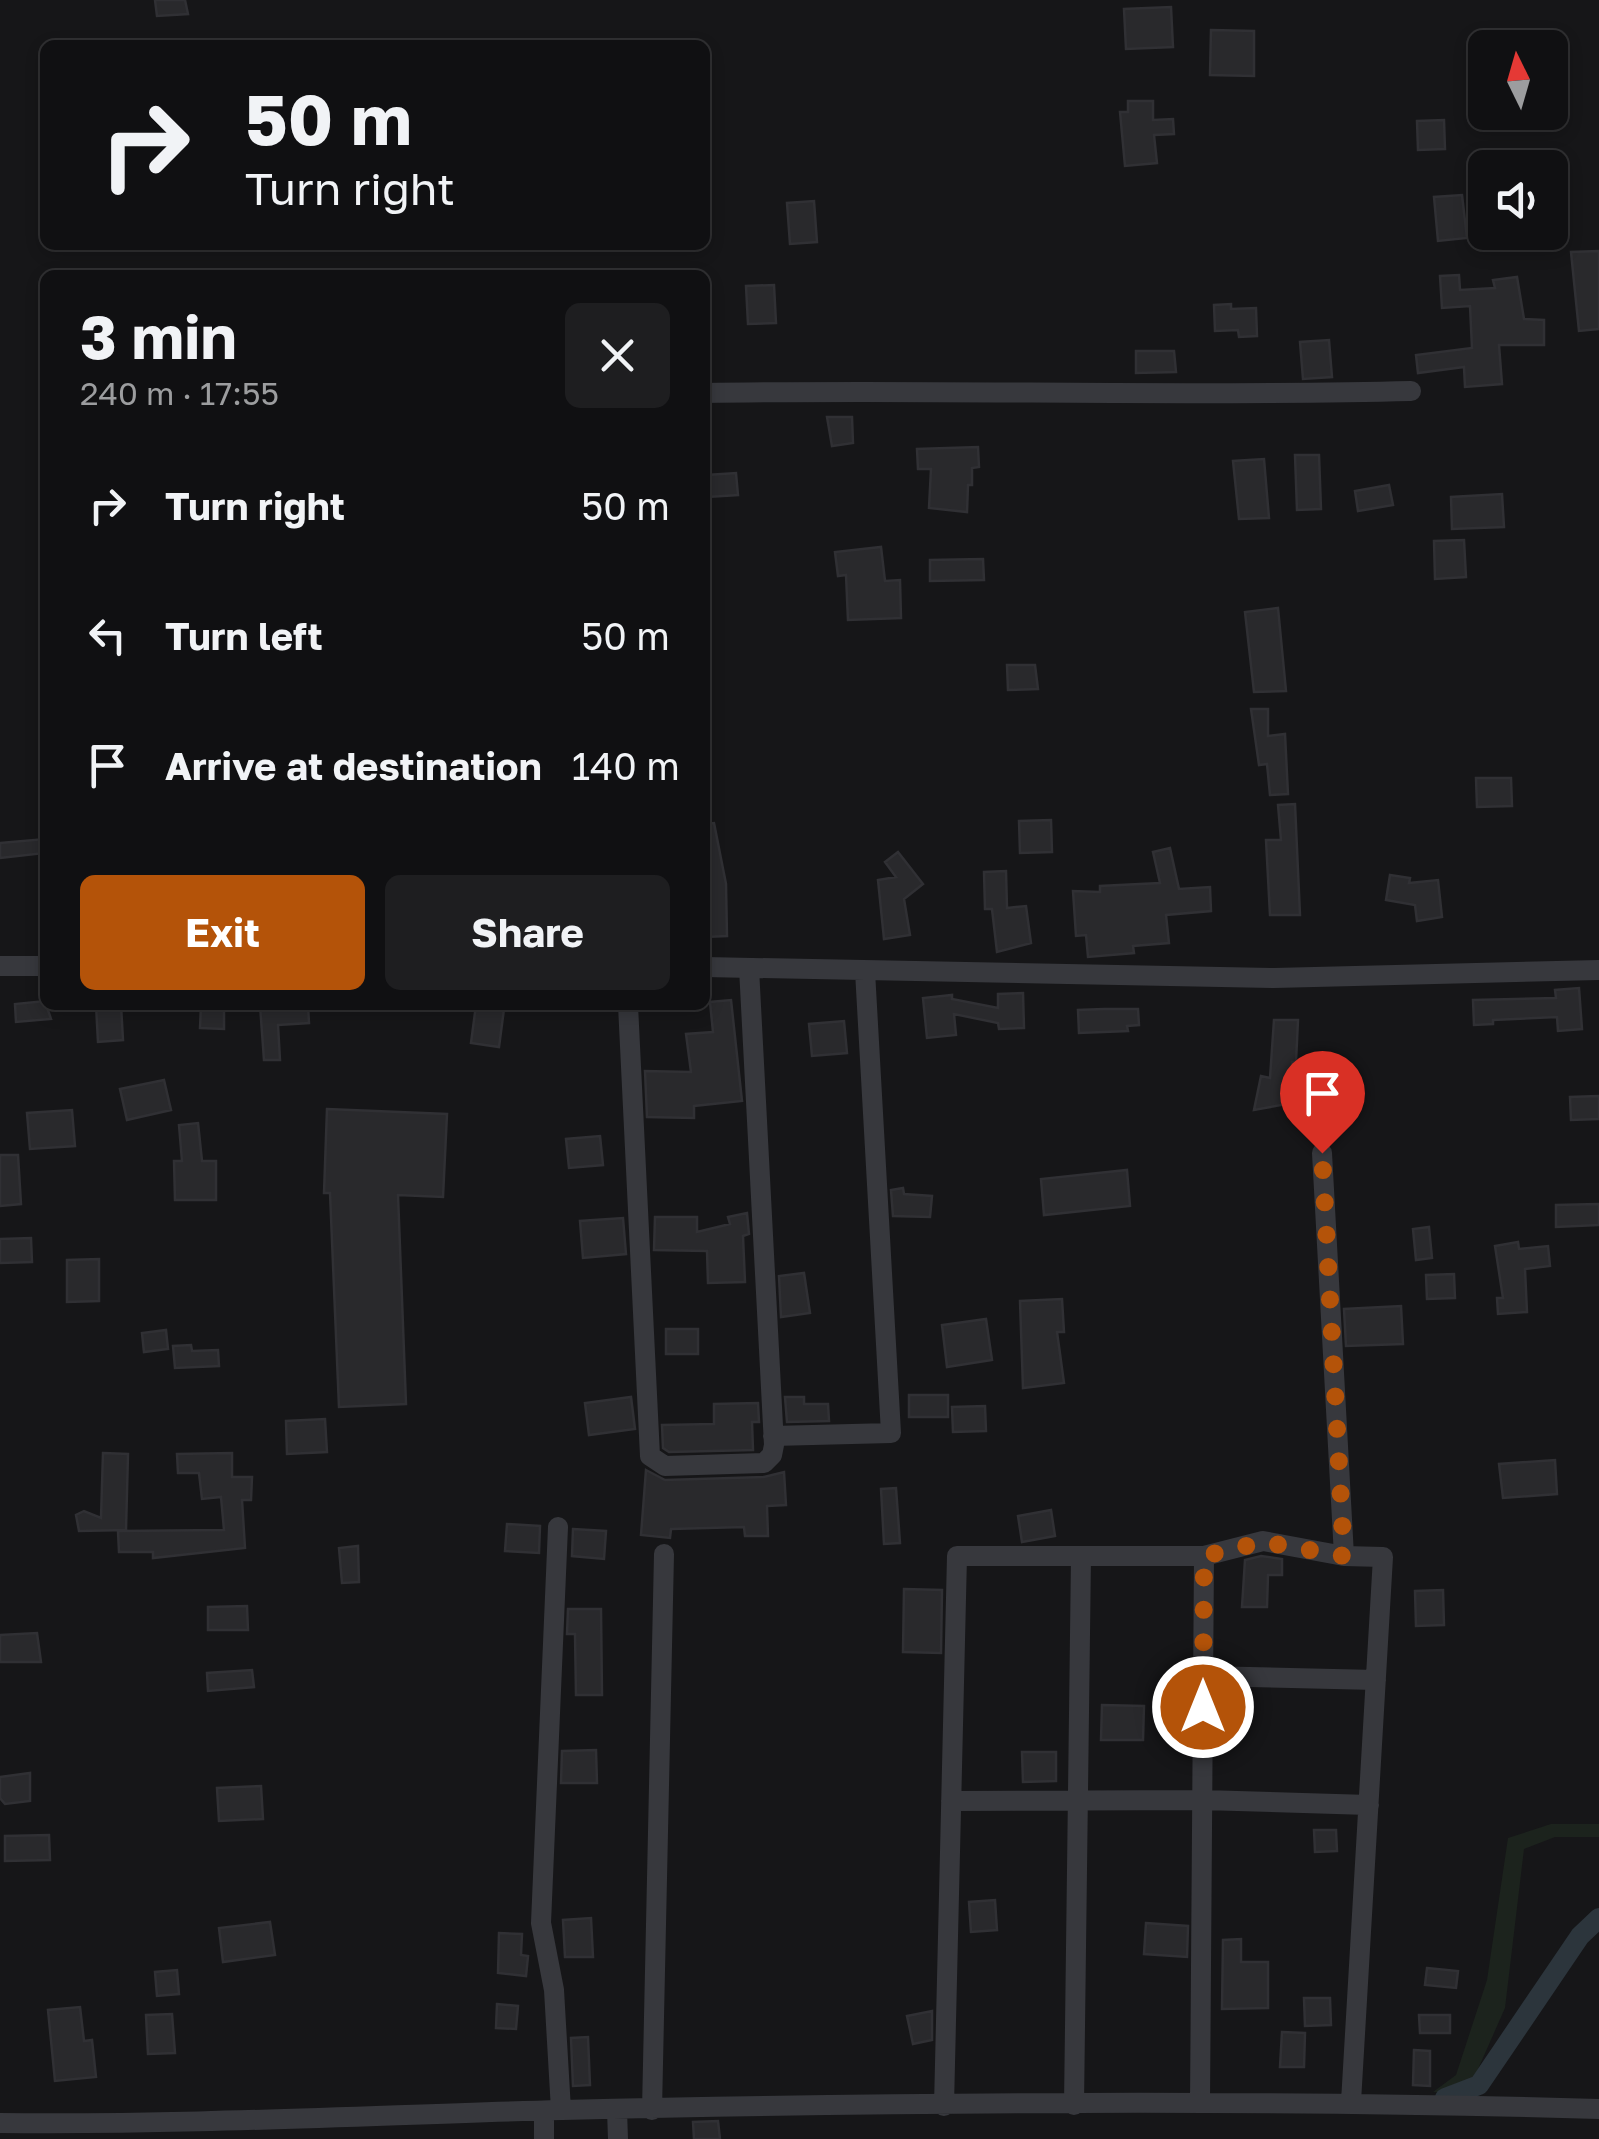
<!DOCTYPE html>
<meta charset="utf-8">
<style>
:root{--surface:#101012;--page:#1e1e20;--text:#f1f3f6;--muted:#9c9d9f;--line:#303032;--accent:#b45309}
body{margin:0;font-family:"Golos Text",sans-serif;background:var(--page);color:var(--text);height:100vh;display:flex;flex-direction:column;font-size:38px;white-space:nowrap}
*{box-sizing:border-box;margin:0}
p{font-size:32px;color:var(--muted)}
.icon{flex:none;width:55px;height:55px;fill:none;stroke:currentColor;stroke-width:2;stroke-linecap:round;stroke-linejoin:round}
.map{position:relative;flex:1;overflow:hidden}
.details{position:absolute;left:40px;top:270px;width:670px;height:740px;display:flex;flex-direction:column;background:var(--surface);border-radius:15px;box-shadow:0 5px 15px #0003,0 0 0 2px var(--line)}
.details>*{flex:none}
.top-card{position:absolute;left:40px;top:40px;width:670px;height:210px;border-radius:15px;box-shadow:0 5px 15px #0003,0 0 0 2px var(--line);background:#101012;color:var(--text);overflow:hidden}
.needle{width:65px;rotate:355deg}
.buttons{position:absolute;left:1468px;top:30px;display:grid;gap:20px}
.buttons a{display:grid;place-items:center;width:100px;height:100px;border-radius:15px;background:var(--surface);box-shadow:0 5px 15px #0003,0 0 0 2px var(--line);font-size:50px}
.pin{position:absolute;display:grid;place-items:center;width:85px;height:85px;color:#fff;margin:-102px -42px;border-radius:50% 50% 50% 0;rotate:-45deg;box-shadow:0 0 10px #0007}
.pin .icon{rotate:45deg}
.me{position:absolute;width:110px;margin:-55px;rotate:0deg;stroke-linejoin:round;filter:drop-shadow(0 0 8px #0008)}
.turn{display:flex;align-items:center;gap:35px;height:210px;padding:0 40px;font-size:45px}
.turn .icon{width:130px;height:130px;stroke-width:2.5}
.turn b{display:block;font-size:70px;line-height:85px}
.round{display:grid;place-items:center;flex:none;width:105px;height:105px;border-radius:15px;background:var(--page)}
.headline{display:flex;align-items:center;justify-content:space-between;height:170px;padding:0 40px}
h1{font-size:60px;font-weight:700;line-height:75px}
.action{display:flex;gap:20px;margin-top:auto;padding:20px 40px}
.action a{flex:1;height:115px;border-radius:15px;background:var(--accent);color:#fff;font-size:40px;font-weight:700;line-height:115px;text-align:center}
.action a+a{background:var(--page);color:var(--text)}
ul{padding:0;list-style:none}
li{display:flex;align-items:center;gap:30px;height:130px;padding:0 40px}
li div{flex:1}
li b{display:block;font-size:38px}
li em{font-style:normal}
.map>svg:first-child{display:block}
.green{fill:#1c231d}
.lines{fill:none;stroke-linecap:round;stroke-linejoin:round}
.canal{stroke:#2c353c;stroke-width:20}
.building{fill:#29292c;stroke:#303034;stroke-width:2.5}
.street{stroke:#37383d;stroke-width:20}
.route{stroke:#b45309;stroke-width:18;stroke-dasharray:0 32.4}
</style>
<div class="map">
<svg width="1599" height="2139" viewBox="0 0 1599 2139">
<rect width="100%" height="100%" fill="#161618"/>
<path class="green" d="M1551 1824H1599V1837H1555L1524 1849 1505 2008 1467 2094 1433 2092 1456 2075 1487 1980 1508 1838Z"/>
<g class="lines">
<path class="canal" d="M1445 2098 1479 2085 1580 1936 1599 1918"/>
</g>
<path class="building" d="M155 0H185L188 14 157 16Z
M1171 7 1173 47 1126 49 1124 9Z
M1211 30 1254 31V76L1210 75Z
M1541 31 1543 48H1481V36Z
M1128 101H1153V120L1173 119 1174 134 1154 135 1157 163 1125 166 1120 112H1128Z
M1444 120 1445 149 1418 150 1417 121Z
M1462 195 1467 238 1438 241 1434 197Z
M814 201 817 242 790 244 787 203Z
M1599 251V329L1579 331 1571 252Z
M1459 275 1460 290 1495 288 1493 280 1517 277 1524 319 1544 320V345H1499L1502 384 1465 387 1464 367 1418 373 1416 355 1472 348 1470 306 1442 308 1440 276Z
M774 285 776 323 748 324 746 286Z
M1231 304V309L1256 308 1257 336 1239 337 1238 330 1215 331 1214 305Z
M1329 340 1332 377 1303 379 1300 342Z
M1136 351H1174L1176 372 1136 373Z
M827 417H852L853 443 832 446Z
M978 447 979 467 972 468V485H968L967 512 929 508 931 469H918L917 449Z
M1295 455H1319L1321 509 1297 510Z
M1264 459 1269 518 1239 519 1233 461Z
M736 473 738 495 708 497 707 475Z
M1389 485 1393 505 1358 511 1355 491Z
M1502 494 1504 527 1452 529 1451 497Z
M1464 540 1466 577 1435 579 1434 541Z
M881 547 885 581 900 580 901 618 848 620 846 575 838 576 835 552Z
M983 559 984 580 930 581V560Z
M1278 608 1286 691 1254 692 1245 612Z
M1007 665H1035L1038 689 1008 690Z
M1251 709H1268V736L1285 734 1288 794 1270 795 1267 764 1259 765Z
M1476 778H1511L1512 806 1477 807Z
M1295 804 1300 915H1270L1266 840H1281L1278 805Z
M1051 820 1052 852 1020 853 1019 821Z
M714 823 726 884 727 936 705 937V824Z
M45 839V853L0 858V843Z
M1170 848 1179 889 1210 887 1211 911 1166 915 1169 943 1133 946 1134 953 1088 957 1086 935 1076 936 1073 891 1100 892V886L1160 883 1153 852Z
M898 852 923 884 904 899 910 935 884 939 878 880 896 877 885 862Z
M1006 871 1007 908 1026 906 1031 943 997 952 992 909H985L984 872Z
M1390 875 1410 878 1409 883 1438 880 1442 917 1417 921 1415 905 1386 900Z
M1579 988 1582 1029 1558 1031 1557 1017 1493 1020V1024L1474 1025 1473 1000 1556 998 1555 990Z
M1023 993 1024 1028 999 1029 998 1023 954 1014 956 1035 927 1038 923 998 952 995V999L998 1008V994Z
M731 1000 742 1101 694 1106V1118L647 1117 645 1071 691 1072 686 1034 713 1032 710 1002Z
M45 1001 51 1019 16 1022 15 1004Z
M96 1005H121L123 1040 98 1042Z
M201 1005H224V1029L200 1028Z
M260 1005H308L309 1023 278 1025 280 1060H264Z
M476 1005 504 1009 499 1047 471 1043Z
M1104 1009H1138L1139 1025 1127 1026 1128 1031 1079 1033 1078 1010Z
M1274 1020H1298L1296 1062H1292L1298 1102 1254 1110 1261 1076 1270 1078Z
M844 1021 847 1053 812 1056 809 1024Z
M164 1080 171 1110 127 1120 120 1089Z
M1599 1096V1119L1571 1120 1570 1097Z
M327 1109 447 1114 443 1197 398 1195 406 1404 339 1407 330 1193H324Z
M72 1110 75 1146 30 1149 27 1113Z
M198 1123 202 1161H216V1200H175L174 1161H182L179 1125Z
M600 1136 603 1165 569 1168 566 1139Z
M0 1155H18L21 1204 0 1206Z
M1127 1170 1130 1206 1044 1215 1041 1179Z
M903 1188 904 1194 932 1196 930 1217 893 1216 891 1190Z
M1599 1204V1225L1556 1227V1205Z
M747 1213 749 1234 743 1236 745 1282 708 1283 707 1251 654 1250 655 1217H697V1232L730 1224 728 1217Z
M623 1218 626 1254 583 1258 580 1221Z
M1429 1227 1432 1258 1416 1260 1413 1229Z
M31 1238 32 1262 0 1263V1239Z
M1518 1242 1519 1249 1548 1246 1550 1266 1525 1269 1527 1312 1498 1314 1497 1298H1503L1495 1246Z
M99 1259V1301L67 1302V1260Z
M804 1273 810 1313 781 1317 779 1276Z
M1454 1274 1455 1298 1427 1299 1426 1275Z
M1062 1299 1064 1332H1057L1064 1383 1023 1388 1020 1301Z
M1401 1306 1403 1344 1346 1346 1344 1309Z
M986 1319 992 1360 947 1367 942 1325Z
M666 1329H698V1354H666Z
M166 1330 168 1349 144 1352 142 1333Z
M191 1345 192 1351 218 1350 219 1366 175 1368 173 1346Z
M909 1395H948V1417H909Z
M631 1397 635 1429 589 1435 585 1403Z
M785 1397H804V1404H828L829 1421 787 1422Z
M758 1403 759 1422H752L753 1450 669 1452 663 1448 662 1425 714 1424V1404Z
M985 1406 986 1431 953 1432 952 1407Z
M325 1419 327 1452 287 1454 286 1421Z
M103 1453 128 1454 126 1530 79 1531 76 1515 84 1511 101 1518Z
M232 1453V1477H252L251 1500H242L245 1548 153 1558V1552H119L118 1531 224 1530 221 1497 202 1499 199 1473H178L177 1454Z
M1555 1460 1557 1494 1503 1498 1499 1464Z
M646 1470 665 1480 764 1477 784 1472 786 1505 767 1506 768 1536H745L744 1527 671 1529 670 1538 641 1535Z
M896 1488 900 1543 884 1544 881 1489Z
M1051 1510 1055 1536 1022 1542 1018 1516Z
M507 1524 540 1526 539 1553 505 1551Z
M573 1529 606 1531 604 1559 572 1556Z
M358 1546 359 1582 342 1583 339 1548Z
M1261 1556 1282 1559V1575H1268L1267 1607H1242L1245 1560Z
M904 1589 942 1590 941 1653 903 1652Z
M1443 1590 1444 1625 1416 1626 1415 1591Z
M247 1606 248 1630H208V1607Z
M568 1609H601L602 1695H576L575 1634H567Z
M37 1633 41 1662H0V1635Z
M252 1670 254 1687 208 1691 207 1673Z
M1102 1705 1144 1706 1143 1740H1101Z
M596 1750 597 1783H561L562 1751Z
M1022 1752H1056V1781L1023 1782Z
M30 1773V1801L5 1804 0 1798V1777Z
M261 1786 263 1819 219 1821 217 1788Z
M1314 1830H1336L1337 1851 1315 1852Z
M49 1835 50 1860 5 1861V1836Z
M995 1900 997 1930 971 1932 969 1902Z
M591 1918 593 1957H565L563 1920Z
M270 1922 275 1955 223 1962 219 1928Z
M1146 1923 1188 1926 1187 1957 1144 1954Z
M499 1933 522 1934 521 1955 528 1956 526 1976 498 1973Z
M1241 1939V1962H1268V2008L1222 2009 1223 1940Z
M1427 1968 1458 1971 1456 1988 1425 1985Z
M177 1970 179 1994 157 1996 155 1972Z
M1304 1998H1330L1331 2025 1305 2026Z
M497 2004 518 2006 516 2029 496 2028Z
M80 2007 84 2041 92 2040 96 2077 55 2081 48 2010Z
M932 2011V2040L913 2044 907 2016Z
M172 2014 175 2053 148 2054 146 2015Z
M1419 2015H1450V2033H1420Z
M1282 2032 1305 2033 1304 2067H1280Z
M588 2037 590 2085 573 2086 571 2038Z
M1414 2050 1430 2051V2086L1413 2085Z
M718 2121 720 2139H694L693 2122Z"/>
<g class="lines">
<path class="street" d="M705 393C940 389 1175 397 1411 391
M0 966H45
M705 967 1274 978 1599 970
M628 1005 650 1456 665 1466 764 1463 772 1455 774 1445 749 968
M1322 1153 1344 1556
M773 1436 891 1433 865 971
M558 1527 541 1923 554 1990 561 2110
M1203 1676 1376 1680
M951 1801 1203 1800 1369 1805
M1200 2103 1204 1556
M1074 2105 1081 1556
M944 2106 957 1556H1204L1263 1541 1344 1556 1383 1557 1351 2102
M617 2110 618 2139
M652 2110 664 1554
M0 2123C188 2125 375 2115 562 2110 908 2102 1254 2099 1599 2109
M544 2139V2111"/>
</g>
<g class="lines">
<path class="route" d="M1203 1707 1204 1556 1263 1542 1344 1556 1322 1153"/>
</g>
</svg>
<div class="buttons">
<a><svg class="needle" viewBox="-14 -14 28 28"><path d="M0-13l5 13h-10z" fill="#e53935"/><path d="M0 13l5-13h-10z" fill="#9c9d9f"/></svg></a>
<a><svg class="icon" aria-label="sound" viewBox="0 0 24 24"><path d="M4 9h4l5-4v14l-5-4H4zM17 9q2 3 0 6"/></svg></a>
</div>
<div class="pin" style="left:1322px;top:1153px;background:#d93025"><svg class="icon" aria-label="arrive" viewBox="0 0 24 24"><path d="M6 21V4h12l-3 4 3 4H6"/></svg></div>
<svg class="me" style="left:1203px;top:1707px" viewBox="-20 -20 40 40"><circle r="17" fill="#b45309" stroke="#fff" stroke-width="3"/><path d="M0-11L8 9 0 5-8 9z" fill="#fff"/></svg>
<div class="top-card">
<div class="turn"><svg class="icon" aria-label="right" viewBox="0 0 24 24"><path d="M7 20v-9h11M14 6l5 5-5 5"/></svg><div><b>50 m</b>Turn right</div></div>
</div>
<section class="details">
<div class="headline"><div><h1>3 min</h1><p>240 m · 17:55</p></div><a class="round"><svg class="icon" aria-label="close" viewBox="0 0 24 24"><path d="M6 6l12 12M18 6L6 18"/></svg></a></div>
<ul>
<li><svg class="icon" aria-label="right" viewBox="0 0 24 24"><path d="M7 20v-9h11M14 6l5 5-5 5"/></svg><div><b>Turn right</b></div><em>50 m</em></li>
<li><svg class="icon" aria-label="left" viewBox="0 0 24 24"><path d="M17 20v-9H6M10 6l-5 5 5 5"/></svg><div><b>Turn left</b></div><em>50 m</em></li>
<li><svg class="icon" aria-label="arrive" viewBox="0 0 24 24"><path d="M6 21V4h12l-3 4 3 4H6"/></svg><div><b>Arrive at destination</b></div><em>140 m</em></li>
</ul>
<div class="action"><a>Exit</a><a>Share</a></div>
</section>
</div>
